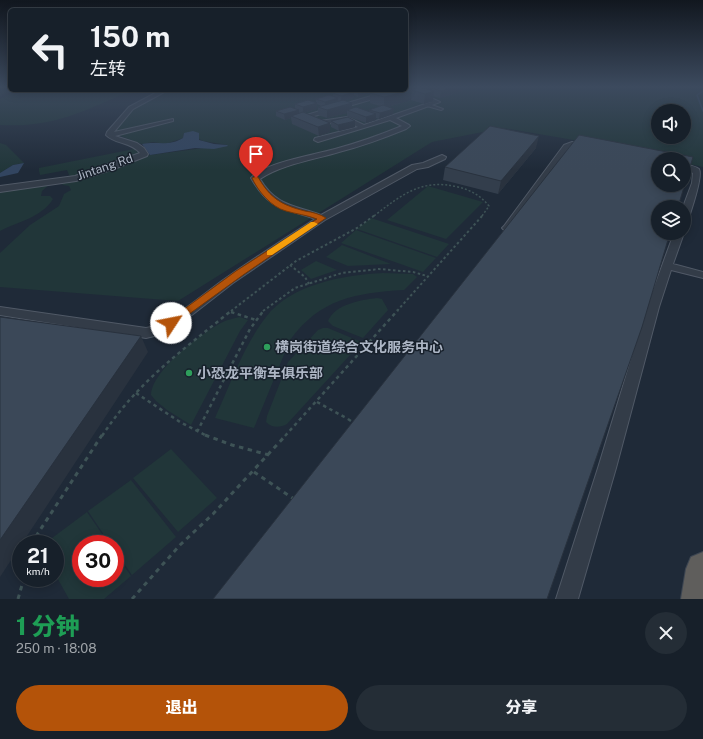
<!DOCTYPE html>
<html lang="zh">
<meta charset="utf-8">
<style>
:root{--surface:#17202a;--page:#242d36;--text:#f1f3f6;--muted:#9ea3a8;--line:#363e47;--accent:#b45309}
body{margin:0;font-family:"Public Sans","Noto Sans SC",sans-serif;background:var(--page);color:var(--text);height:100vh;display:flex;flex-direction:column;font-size:15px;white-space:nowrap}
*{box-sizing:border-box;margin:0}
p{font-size:13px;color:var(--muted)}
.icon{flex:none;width:22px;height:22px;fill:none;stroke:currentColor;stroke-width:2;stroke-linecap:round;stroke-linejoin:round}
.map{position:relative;height:599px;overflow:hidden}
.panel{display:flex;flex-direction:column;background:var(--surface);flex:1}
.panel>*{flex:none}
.guide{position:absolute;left:8px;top:8px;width:400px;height:84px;border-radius:6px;box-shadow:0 2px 10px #0003,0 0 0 1px var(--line);background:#17202a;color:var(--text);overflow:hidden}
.buttons{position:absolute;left:651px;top:104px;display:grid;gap:8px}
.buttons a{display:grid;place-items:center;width:40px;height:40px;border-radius:50%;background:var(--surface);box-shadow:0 2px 10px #0003,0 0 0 1px var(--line);font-size:20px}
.speed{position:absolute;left:12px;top:535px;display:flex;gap:8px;font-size:20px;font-weight:700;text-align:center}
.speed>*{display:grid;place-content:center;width:52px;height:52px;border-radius:50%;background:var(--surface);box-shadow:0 2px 10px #0003,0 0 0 1px var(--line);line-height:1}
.speed small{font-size:10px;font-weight:400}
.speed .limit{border:6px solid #d22;background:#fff;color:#111}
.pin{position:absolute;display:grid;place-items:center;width:34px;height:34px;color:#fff;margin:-41px -17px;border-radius:50% 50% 50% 0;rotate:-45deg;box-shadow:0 0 4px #0007}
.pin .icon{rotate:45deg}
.me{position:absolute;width:44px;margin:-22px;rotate:56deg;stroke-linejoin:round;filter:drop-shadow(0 0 3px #0008)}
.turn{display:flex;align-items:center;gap:14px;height:84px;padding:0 16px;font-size:18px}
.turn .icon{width:52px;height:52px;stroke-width:2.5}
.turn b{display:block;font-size:28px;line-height:34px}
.round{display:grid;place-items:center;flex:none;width:42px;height:42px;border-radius:21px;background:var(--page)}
.head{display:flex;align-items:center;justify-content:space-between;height:68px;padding:0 16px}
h1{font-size:24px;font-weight:800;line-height:30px;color:#1e9e55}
.cta{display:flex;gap:8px;margin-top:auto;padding:8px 16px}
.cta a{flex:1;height:46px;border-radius:24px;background:var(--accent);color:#fff;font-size:16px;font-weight:800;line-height:46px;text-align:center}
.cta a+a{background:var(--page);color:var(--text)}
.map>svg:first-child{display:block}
.green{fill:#213639;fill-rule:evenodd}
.water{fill:#324560}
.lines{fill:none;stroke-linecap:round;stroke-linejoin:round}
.stream{stroke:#324560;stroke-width:1.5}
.service-casing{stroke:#505966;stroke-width:2}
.minor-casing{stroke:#505966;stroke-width:2}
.trunk-casing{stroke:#3d4652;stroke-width:2}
.path-far3{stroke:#3e5356;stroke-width:1.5;stroke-dasharray:2 2;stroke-linecap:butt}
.path-far2{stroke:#3e5356;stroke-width:2;stroke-dasharray:2.5 2.5;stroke-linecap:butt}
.path-far1{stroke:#3e5356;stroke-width:2.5;stroke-dasharray:3.5 3.5;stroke-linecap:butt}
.path{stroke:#3e5356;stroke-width:3;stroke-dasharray:4.5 4.5;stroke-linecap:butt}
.service{fill:#333c48;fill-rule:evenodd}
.minor{fill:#333c48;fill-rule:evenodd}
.trunk{fill:#5f5e5c;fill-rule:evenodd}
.path-bridge-far1{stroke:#3e5356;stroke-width:2.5;stroke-dasharray:3.5 3.5;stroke-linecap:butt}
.path-bridge{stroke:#3e5356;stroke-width:3;stroke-dasharray:4.5 4.5;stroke-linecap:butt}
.wall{fill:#333e4c;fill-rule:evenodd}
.shaded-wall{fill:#29323e}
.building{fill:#3b4858;stroke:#29323e;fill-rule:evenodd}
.route{fill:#b45309;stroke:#753606}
.slow{fill:#f59e0b}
.leisure-dot{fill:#2e9e5b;stroke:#18212c;stroke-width:1.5}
.labels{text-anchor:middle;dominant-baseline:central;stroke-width:3;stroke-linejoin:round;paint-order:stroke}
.far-street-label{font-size:12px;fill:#adb6c5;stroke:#18212c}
.poi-label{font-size:14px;font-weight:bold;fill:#adb6c5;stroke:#18212c;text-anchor:start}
</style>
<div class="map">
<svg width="703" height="599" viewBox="0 0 703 599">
<rect width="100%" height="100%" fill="#1f2a38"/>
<path class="green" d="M0 86H10V90H131C122 95 112 99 103 103 66 119 41 127 0 125V99L13 92 0 95Z
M406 86H703V167L684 163V159L503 128 432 142 178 301 0 287V253L30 225 59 206 64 194 71 190 69 186 63 185 60 182 150 155 227 145 203 141 198 138 184 133 183 138 165 144 153 142 142 144 115 134 113 128H109L128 109 163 90H406ZM658 111H684V137H658Z
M0 143 6 145 24 163 13 165 0 173Z
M134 149 139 153C132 159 121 158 111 162L113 164 72 177 69 175 67 170 40 175 39 171V168Z
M51 183 42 191 41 196H50L53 199C41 218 19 221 0 231V186Z
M428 186 483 202 446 239 387 220Z
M371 218 449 244 437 257 357 229Z
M356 230 436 258 423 272 341 243Z
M342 245 391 264 348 266 326 257Z
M316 261 337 270 311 279 301 270Z
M383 273 413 274 417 277 404 290C355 293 320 299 290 340L254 428 215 418C230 385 244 345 266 317 291 284 344 275 383 273Z
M377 298 382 299 388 310 363 338 333 326 328 321C335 304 361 300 377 298Z
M240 317 248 320 240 331 191 425 167 410 156 401 151 395C152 370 202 332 225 321 230 319 235 318 240 317Z
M323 328H328L359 341 361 343 287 424C280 428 272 428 266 422L267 416 288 362 318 330Z
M171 449 217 498 178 532 133 478Z
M131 480 176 537 132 575 115 551V544H110L88 511Z
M87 512 109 544H81V578H115V553L131 576 104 599H69L55 574V544H44Z"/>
<path class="water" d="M193 131 199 133V140L214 144 227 145 228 146 214 149 195 148 150 155 142 144C158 141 168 147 183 138L184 133Z
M24 163 18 173 0 177V173L13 165Z"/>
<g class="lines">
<path class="stream" d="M703 91 697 95 703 111"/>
<g class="service-casing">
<path id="service" d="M427 104H429L443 109 441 110 427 106Z"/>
</g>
<g class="minor-casing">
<path id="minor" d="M161 90H168L133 109 114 132 173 119V121L115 136 137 143 144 148 148 154 147 156 114 169 76 181 0 192V186L75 176 140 153C131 142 115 144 106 135L107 132 129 107Z
M385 92 388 94 387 95 311 117 320 121 347 117 364 125 431 102 418 96V94H422L440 102 396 118 409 125 410 126 406 129C384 138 362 146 339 152 313 160 283 164 260 179 276 206 294 205 321 215L412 165 423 163 442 155 446 157 445 159 428 167 417 169 325 220 233 283 188 318 163 334 146 338 0 315V307L146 328C171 324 204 293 226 278 255 258 285 238 315 219 283 207 270 211 251 178 264 163 314 155 335 149 357 143 380 135 402 126L390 120 318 142 314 140 315 138 358 127 346 121 319 125 303 118V116Z
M572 142 587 143 591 145C585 150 576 144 570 149L510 230H504L502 228 504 226 564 145Z
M684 164C688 165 695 166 699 169 703 176 692 208 689 217L684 220 683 207 692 183 693 173 684 169Z
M674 233H684L673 264 703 272V278L671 270 659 307 616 468 578 599H556L598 468 647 307Z"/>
</g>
<g class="trunk-casing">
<path id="trunk" d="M703 552V599H681L686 569 691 557Z"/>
</g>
<path class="path-far3" d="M374 216C401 195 422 178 458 187 471 190 481 196 489 206L482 216"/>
<path class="path-far2" d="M290 265 305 277 309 284
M231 311 296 261 357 228 375 215
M263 311 295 288 342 273 379 269 413 272 427 276
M397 311 483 215"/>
<path class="path-far1" d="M231 312 256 320
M136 393 180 422 207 436
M317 402 348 419
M197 432 250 329 264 310
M102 436C138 381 182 351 232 310
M285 436 398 310"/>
<path class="path" d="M205 435 232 445 269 455
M31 544 102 435
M18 599 24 578
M132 599 180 545 213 514 286 435"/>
<use href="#service" class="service"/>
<use href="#minor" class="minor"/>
<use href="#trunk" class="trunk"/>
<path class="path-bridge-far1" d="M348 419 354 423"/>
<path class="path-bridge" d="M254 472 294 499"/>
</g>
<path class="wall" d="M406 86 432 90V88L440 86H470V87L464 89 463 91 440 98 433 96V101L424 104 411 100 388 107 393 114 379 119 376 118V120L366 123 347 116V113L327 118 318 115V107L321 106 317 104V109L304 113 330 123V132L319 136 292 124 291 118 285 120 276 116V111L295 108V104L316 103V99L333 96V93L350 91V90H406ZM370 93V103L380 106 369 110V112L352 109 344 100 354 98V95L358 97Z
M426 86H437L432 87Z
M331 121 355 127 339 131 331 127Z
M536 148 498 194 443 180 445 167Z"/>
<path class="shaded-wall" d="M457 86H470V87L464 89 463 91 440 98 441 91Z
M363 90H380V91L358 97V91Z
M412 90 411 100 384 108V97Z
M434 91 433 101 424 104 425 94Z
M354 92V98L341 101V96Z
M338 98V103L325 107V102Z
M317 103V109L303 113V107Z
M352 103V111L347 110V113L327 118V110Z
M394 109 393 114 379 119 380 113Z
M299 110V115L291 116V118L285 120 284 114Z
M376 114V120L366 123V117Z
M355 121V127L339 131 338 125Z
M330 123V132L319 136 318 127Z
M539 136 536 148 498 194 501 181Z
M141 336 148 352 0 577V540Z"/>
<path class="building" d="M406 86H416L434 91 425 94 412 90 384 97 370 93 380 90H406Z
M440 86H457L441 91 432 88Z
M344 90 354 92 341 96 333 93Z
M354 90H363L358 91Z
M329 95 338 98 325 102 316 99Z
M308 100 317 103 303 107 295 104Z
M343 100 352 103 327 110 318 107Z
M383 105 394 109 380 113 369 110Z
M290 107 299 110 284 114 276 111Z
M356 107 376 114 366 117 347 110Z
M303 112 330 123 318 127 291 116Z
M348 117 355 121 338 125 331 121Z
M490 126 539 136 501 181 445 167Z
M579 135 693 157 678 207H658V233H670L642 327 547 599H213ZM658 159H684V185H658Z
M0 317 141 336 0 540Z"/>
<linearGradient id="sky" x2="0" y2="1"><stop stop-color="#11171f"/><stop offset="0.51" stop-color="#3c4a5e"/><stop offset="1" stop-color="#3c4a5e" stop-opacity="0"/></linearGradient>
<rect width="703" height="170" fill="url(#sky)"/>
<path class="route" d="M256 176 258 177C270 198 281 205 305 211 312 212 320 214 326 218L243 275 174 325H168L166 323 168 321 236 271 317 219C307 215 296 214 286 211 271 207 258 191 252 178Z"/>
<path class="slow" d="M311 222H314L318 224 272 255H267V251Z"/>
<g class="leisure-dot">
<circle cx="267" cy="347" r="4"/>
<circle cx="189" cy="373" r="4"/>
</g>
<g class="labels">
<g class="far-street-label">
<text transform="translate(105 167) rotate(-19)">Jintang Rd</text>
</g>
<g class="poi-label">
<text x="275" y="347">横岗街道综合文化服务中心</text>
<text x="197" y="373">小恐龙平衡车俱乐部</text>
</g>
</g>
</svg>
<div class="buttons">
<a><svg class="icon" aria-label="sound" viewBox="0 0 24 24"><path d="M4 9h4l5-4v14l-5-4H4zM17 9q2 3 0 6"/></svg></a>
<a><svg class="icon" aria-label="search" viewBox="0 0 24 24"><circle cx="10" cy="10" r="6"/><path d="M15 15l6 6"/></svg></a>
<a><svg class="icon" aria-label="layers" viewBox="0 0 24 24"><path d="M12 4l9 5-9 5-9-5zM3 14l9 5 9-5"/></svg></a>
</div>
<div class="speed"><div>21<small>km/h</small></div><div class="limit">30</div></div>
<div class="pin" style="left:256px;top:178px;background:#d93025"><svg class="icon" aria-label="arrive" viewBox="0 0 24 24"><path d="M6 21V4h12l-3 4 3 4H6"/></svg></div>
<svg class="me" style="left:171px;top:323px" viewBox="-20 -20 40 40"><circle r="19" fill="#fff"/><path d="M0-13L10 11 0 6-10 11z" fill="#b45309"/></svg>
<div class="guide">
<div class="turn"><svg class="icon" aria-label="left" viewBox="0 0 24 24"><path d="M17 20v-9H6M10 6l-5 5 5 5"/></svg><div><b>150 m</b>左转</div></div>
</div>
</div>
<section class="panel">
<div class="head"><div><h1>1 分钟</h1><p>250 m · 18:08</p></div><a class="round"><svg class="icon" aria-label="close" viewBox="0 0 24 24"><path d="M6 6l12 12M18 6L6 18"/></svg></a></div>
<div class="cta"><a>退出</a><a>分享</a></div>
</section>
